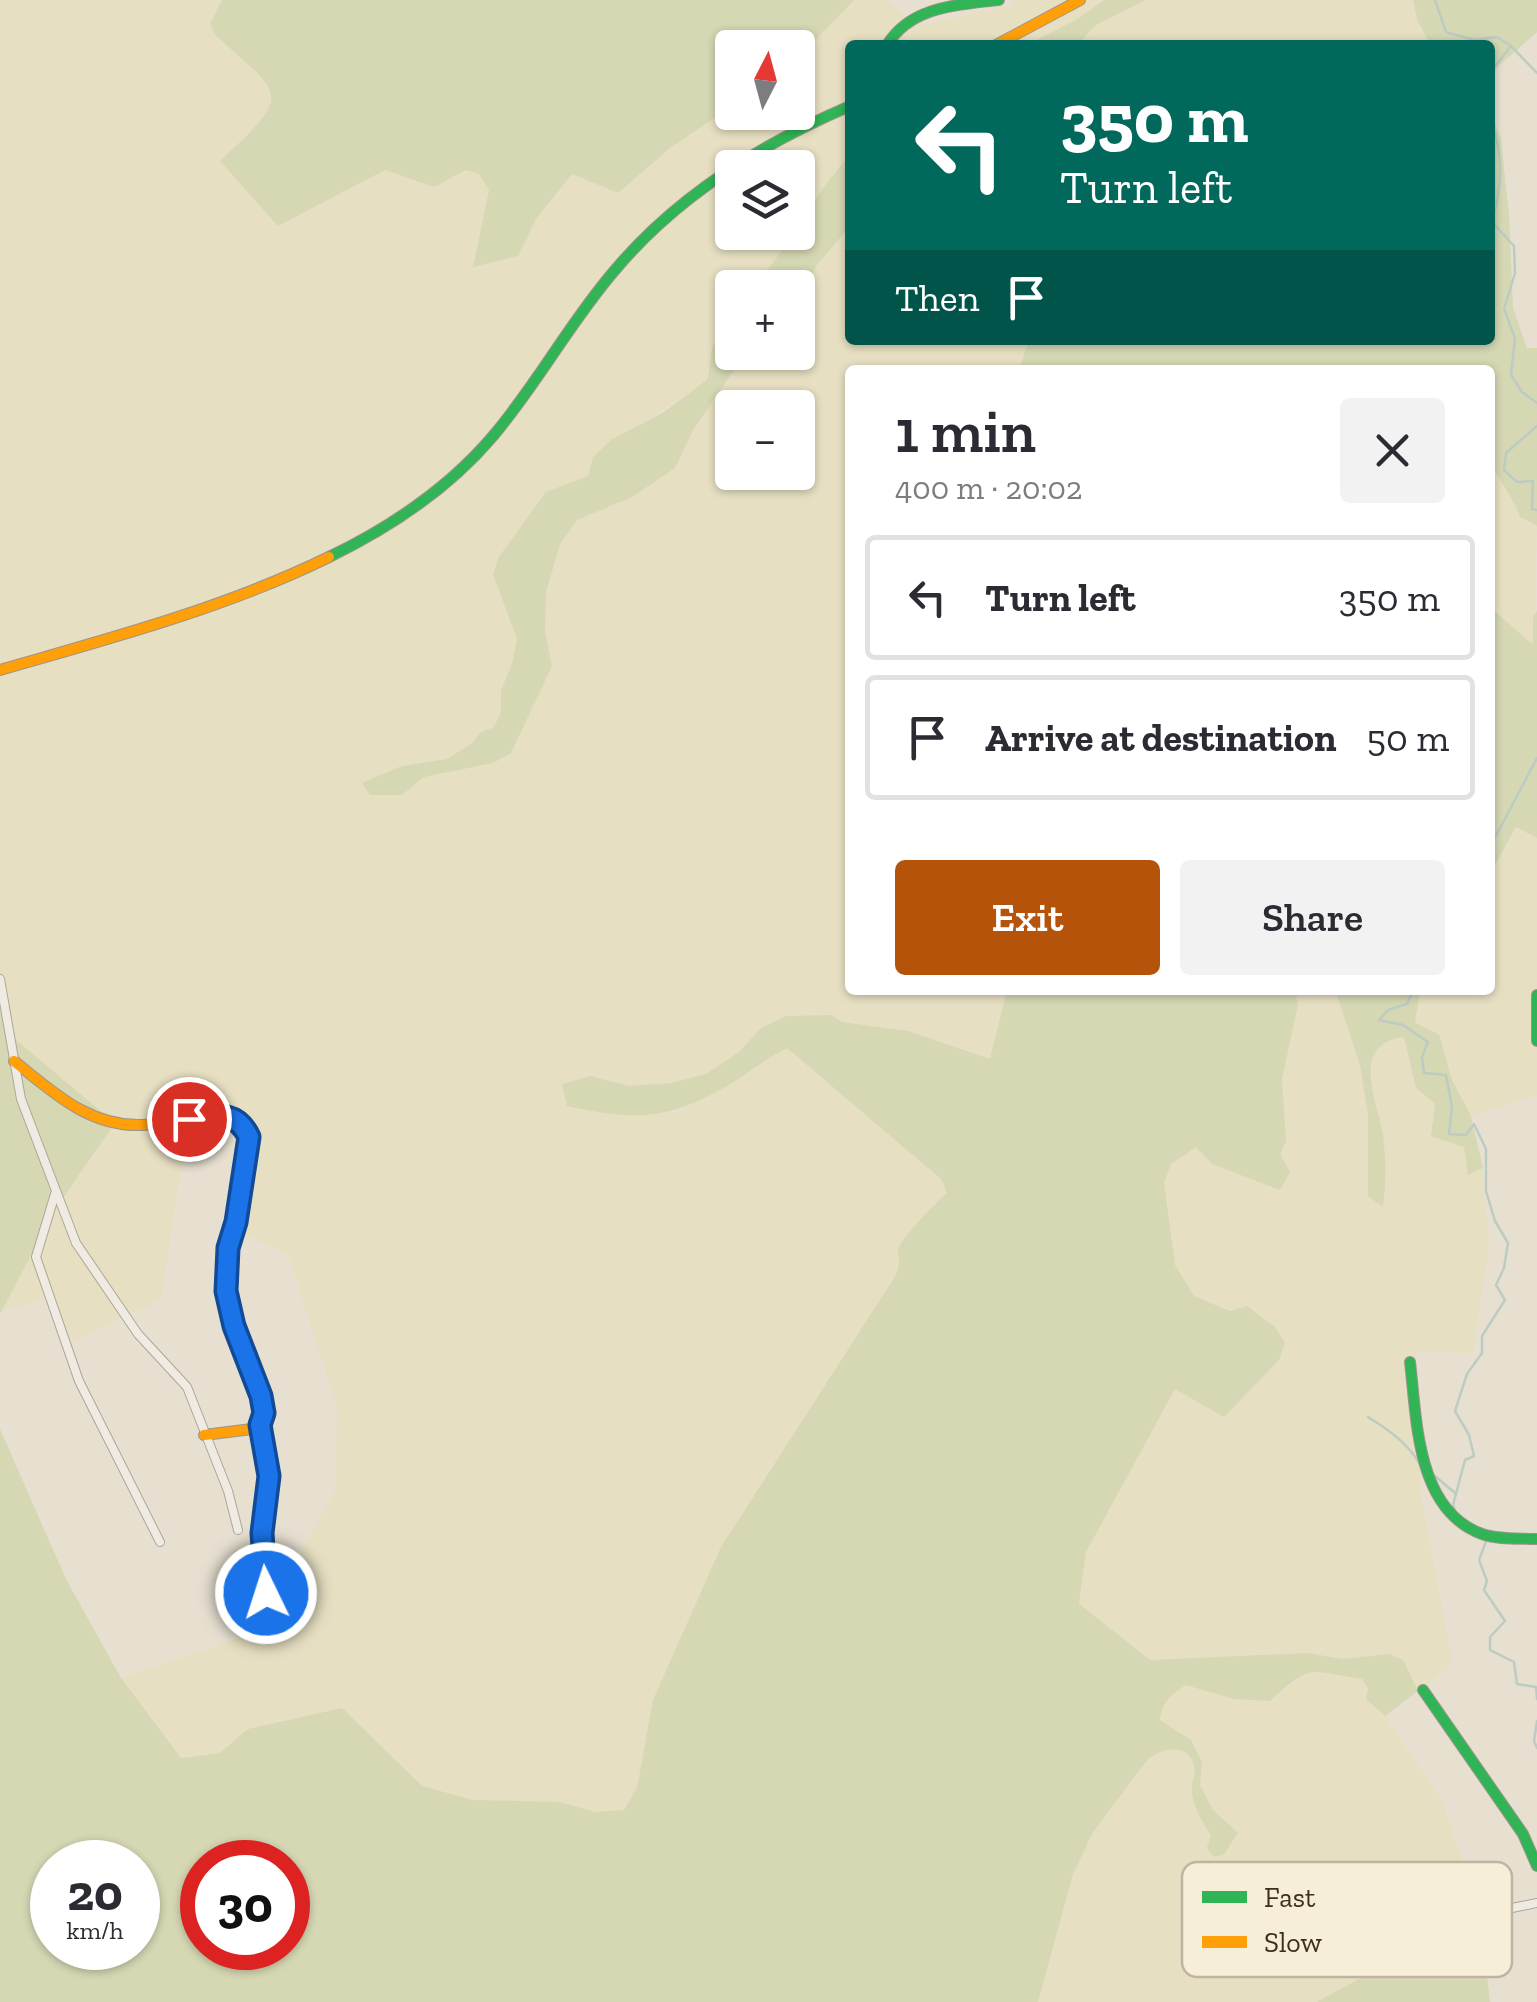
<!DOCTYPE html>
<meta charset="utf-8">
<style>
:root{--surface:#fff;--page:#f2f2f3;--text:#2b2b33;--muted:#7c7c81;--line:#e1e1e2;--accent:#b45309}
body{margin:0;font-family:"Zilla Slab",serif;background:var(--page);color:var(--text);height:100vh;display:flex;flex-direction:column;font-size:38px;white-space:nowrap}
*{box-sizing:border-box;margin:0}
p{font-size:32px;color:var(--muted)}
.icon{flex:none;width:55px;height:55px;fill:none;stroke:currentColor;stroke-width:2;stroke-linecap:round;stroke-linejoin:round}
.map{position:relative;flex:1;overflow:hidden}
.drawer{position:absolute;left:845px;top:365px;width:650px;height:630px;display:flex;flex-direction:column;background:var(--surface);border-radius:10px;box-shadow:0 2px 8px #0004}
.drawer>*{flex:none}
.banner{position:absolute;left:845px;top:40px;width:650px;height:305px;border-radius:10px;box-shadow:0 2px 8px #0004;background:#00695c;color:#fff;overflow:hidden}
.needle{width:65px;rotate:6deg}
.buttons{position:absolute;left:715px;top:30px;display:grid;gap:20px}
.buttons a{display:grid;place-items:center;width:100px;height:100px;border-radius:10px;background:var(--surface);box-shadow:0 2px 8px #0004;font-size:50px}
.speed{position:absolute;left:30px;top:1840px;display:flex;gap:20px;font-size:50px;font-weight:700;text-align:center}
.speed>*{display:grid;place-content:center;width:130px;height:130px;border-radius:50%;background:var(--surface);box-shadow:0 2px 8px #0004;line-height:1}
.speed small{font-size:25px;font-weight:400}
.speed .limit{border:15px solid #d22;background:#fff;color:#111}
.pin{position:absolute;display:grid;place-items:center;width:85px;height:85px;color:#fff;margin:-42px;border:5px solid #fff;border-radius:50%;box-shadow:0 2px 10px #0007}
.me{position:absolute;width:110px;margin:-55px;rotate:356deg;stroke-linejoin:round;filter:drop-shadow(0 0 8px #0008)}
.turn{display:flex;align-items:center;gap:35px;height:210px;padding:0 50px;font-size:45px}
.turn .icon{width:130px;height:130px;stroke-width:2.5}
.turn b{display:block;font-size:70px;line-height:85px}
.then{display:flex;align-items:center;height:95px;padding:0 50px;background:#0003;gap:20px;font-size:38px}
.round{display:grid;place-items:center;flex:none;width:105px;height:105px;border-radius:10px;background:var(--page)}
.summary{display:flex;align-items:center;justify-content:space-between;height:170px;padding:0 50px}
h1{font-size:60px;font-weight:600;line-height:75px}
.primary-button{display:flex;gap:20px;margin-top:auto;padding:20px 50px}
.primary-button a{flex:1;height:115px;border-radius:10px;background:var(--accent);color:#fff;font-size:40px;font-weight:600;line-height:115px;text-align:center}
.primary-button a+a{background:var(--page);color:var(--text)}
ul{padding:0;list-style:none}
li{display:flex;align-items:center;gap:30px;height:125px;margin:0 20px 15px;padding:0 30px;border:5px solid var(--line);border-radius:10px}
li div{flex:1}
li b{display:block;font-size:38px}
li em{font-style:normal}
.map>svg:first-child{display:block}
.farmland{fill:#e6dfc2;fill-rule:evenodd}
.green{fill:#d6d7b3;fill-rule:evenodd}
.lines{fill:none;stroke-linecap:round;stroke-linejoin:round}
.stream{stroke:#bcccc2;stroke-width:2.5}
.street-casing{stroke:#ada599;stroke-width:10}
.fast-casing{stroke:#9c958a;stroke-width:12}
.slow-casing{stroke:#9c958a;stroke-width:12}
.street{stroke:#efebe3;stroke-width:8}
.fast{stroke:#30b455;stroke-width:10}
.slow{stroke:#ff9f0a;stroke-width:10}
.route-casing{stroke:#114b97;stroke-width:25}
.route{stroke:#1a73e8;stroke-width:18}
.key{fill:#f7eed8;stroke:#bfb4a1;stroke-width:2.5}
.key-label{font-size:28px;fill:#3d2e20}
</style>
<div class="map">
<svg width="1537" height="2002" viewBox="0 0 1537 2002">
<rect width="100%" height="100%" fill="#e7e0d1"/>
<path class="farmland" d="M0 0H222L210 24 215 35 268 82 273 94 272 105 255 127 220 161 279 226 385 170 434 187 466 170 479 173 489 190 473 266 518 256 536 219 572 173 618 193 670 148 732 106V112H798V58L854 0H888L915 26 1013 5V0H1104L1079 18 1028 45H850V155L831 177 798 230V168H732V232L796 233 754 287 732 288V314L712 347 709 379 593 457 588 476 546 492 498 558 497 588 517 639 512 664 501 690V712L494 727 480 733 472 743 447 759 402 766V795L424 777 493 763 552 666 545 631 546 592 560 544 577 520 632 497 675 468 693 430 734 370 750 353 798 352V302L816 266 850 226V340H1029L1019 370H850V990H1007L990 1059 908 1031 842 1022 831 1015 786 1016 761 1028 739 1052 706 1074 670 1083 629 1086 591 1076 567 1106 609 1114 674 1113 722 1089 760 1062 787 1048 941 1179 948 1193 934 1203 926 1219 908 1233 898 1249 900 1267 885 1292 721 1547 653 1700 637 1788 624 1810 595 1812 560 1802 473 1800 422 1786 342 1708 248 1729 220 1753 181 1759 121 1678 257 1632 336 1489 337 1407 288 1255 239 1232 253 1152 233 1121 187 1125 161 1300 72 1342 54 1297 1 1311 56 1208 115 1124 4 1030 0 1009ZM732 408H798V472H732Z
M1146 0H1413L1417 19 1430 45H1077L1096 25Z
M1490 460 1504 488 1512 494 1520 517 1537 526 1534 646 1490 607Z
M1517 827 1537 838V1095L1471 1116 1452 1080 1439 1034 1415 1023 1420 990H1490V874Z
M1336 992 1360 1065 1369 1115 1368 1196 1383 1206 1382 1134 1372 1098 1370 1070 1376 1049 1388 1040 1404 1037 1416 1088 1435 1104 1432 1123 1464 1147 1468 1174 1483 1168 1489 1247 1473 1353 1416 1352 1421 1497 1453 1664 1418 1691 1403 1660 1389 1654 1343 1659 1307 1653 1150 1660 1079 1604 1086 1552 1176 1388 1279 1360 1285 1342 1275 1327 1194 1296 1175 1265 1164 1183 1171 1164 1196 1147 1284 1164 1280 1154 1286 1141 1282 1079 1298 1005 1296 996Z
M1327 1670 1362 1679 1368 1689 1366 1700 1385 1716 1441 1799 1480 1913 1317 2002H1038L1073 1874 1093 1832 1148 1759 1160 1750 1176 1748 1186 1754 1194 1767 1192 1792 1199 1818 1211 1835 1214 1856 1213 1811 1200 1784 1202 1761 1191 1740 1160 1720 1162 1705 1185 1685 1270 1701 1307 1672Z"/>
<path class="green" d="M222 0H854L798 58V48H732V106L670 148 618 193 572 174 536 219 518 256 473 267 489 190 479 174 466 170 434 187 385 170 278 226 220 161C293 93 285 97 215 35L210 24Z
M1104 0H1146L1096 25 1077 45H1028L1079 18Z
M1413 0H1537V32L1490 74V45H1430L1417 19Z
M1490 113 1501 139 1509 215 1513 308 1527 348H1537V526L1520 517C1513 495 1497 481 1491 460 1485 443 1490 391 1490 370H1019L1029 340H1490Z
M850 155V226L816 266 800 299 798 302V288L754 287C790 245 812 196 850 155Z
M732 314V352L750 353 734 370 693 430 675 468 632 497 577 520 560 544 546 592 545 631 552 666 511 753 493 763 424 777 402 795H370L362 783 402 766 447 759 472 743 480 733 494 727 501 712V690L512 664 517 639 493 575 498 558 546 492 588 476 593 457 611 440 664 412 708 379 712 347Z
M1490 607 1533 645V617L1537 611V838L1516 827 1490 874Z
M1007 990H1420L1415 1023 1439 1034 1452 1080 1471 1116 1483 1168 1468 1175 1464 1147 1431 1136 1435 1104 1416 1088 1404 1037C1349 1044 1377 1100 1383 1135 1386 1158 1386 1184 1383 1207L1368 1196V1115L1360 1065 1336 992 1296 996 1298 1005 1282 1079 1286 1141 1280 1154 1290 1172 1280 1190 1212 1164 1196 1147 1171 1164 1164 1183 1175 1265 1194 1296 1230 1311 1247 1306 1275 1327 1285 1343 1279 1360 1224 1417 1175 1389 1086 1552 1079 1604 1150 1660 1307 1653 1343 1659 1389 1654 1403 1660 1418 1691 1385 1716 1366 1699 1368 1689 1362 1679C1309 1672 1314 1661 1270 1701L1234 1699 1186 1685C1171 1695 1162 1702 1160 1720L1191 1740 1202 1762 1200 1785 1213 1810 1238 1833 1224 1854 1214 1857 1207 1848 1211 1835C1202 1822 1193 1807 1192 1791 1191 1783 1196 1774 1194 1766 1188 1742 1163 1748 1148 1759L1093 1832 1073 1874 1038 2002H0V1429L66 1579 121 1678 181 1758 220 1753 248 1729 342 1708 422 1786 473 1800 560 1802 595 1812 624 1810 637 1788 653 1700 721 1547 885 1292C890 1284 899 1273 899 1263 900 1256 896 1254 899 1247 901 1239 939 1199 947 1193L941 1179 787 1048C763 1060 743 1077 720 1090 663 1122 628 1119 567 1106L562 1084 591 1076 629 1086 670 1083 706 1074 739 1052 761 1028 786 1016 831 1015 842 1022 908 1031 990 1059ZM52 1862H138V1948H52ZM202 1862H288V1948H202Z
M0 1009 4 1030 115 1123 56 1208 0 1314Z
M1480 1913 1490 2002H1317Z"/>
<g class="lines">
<path class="stream" d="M1435 0 1446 32 1474 40 1497 37 1511 46 1537 73
M1490 73 1510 47
M1490 122C1505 153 1501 191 1492 222L1514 246 1515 273 1504 309 1515 338 1511 375 1522 392 1537 403
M1537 426 1506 453 1504 470 1517 482 1533 481 1532 509 1537 510
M1490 847 1537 758
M1413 990 1407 1004 1388 1010 1379 1020 1403 1025 1428 1042 1422 1057 1424 1073 1446 1075 1452 1107 1449 1134 1466 1135 1474 1124 1486 1149V1191L1495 1221 1508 1243 1504 1268 1496 1285 1505 1300 1482 1336V1353L1467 1374 1455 1411 1469 1435 1474 1456 1465 1460 1453 1505 1456 1513
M1368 1417C1389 1430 1409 1444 1421 1466
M1435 1476 1455 1493
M1487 1539 1479 1560 1487 1581 1484 1590 1505 1621 1490 1637V1650L1514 1662 1517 1684 1536 1687 1537 1699
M1537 1721 1534 1741 1537 1748"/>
<g class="street-casing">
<path id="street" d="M0 979 21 1099 76 1243 138 1334 187 1387 228 1491 238 1530
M55 1194 36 1257 79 1381 160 1542
M260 1425 269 1476 262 1533 266 1593
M1492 1907 1512 1908 1537 1903"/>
</g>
<g class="fast-casing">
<path id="fast" d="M887 45C911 6 957 5 999 0
M329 557C391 527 449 488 493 436 538 383 570 322 615 270 678 195 761 144 850 106
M1537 995V1041
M1410 1362C1417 1420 1416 1510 1482 1534 1499 1540 1519 1538 1537 1539
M1423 1690 1523 1834 1537 1866"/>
</g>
<g class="slow-casing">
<path id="slow" d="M996 45 1080 0
M0 670C111 638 225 608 329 557
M14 1061C53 1092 89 1127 142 1125 171 1124 198 1116 227 1115L243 1125 250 1143C242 1192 219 1245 227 1295 234 1338 262 1375 263 1420L252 1429 204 1435"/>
</g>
<use href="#street" class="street"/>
<use href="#fast" class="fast"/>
<use href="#slow" class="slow"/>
</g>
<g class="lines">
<g class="route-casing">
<path id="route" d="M189 1119C215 1116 236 1109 249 1137L236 1222 228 1248 226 1291 234 1326 261 1396 264 1413 260 1425 269 1476 262 1533 266 1593"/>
</g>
<use href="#route" class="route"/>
</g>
<rect x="1182" y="1862" width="330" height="115" rx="15" class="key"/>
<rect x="1202" y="1891" width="45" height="12" fill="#30b455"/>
<rect x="1202" y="1936" width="45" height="12" fill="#ff9f0a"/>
<g class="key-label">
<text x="1264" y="1907">Fast</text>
<text x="1264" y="1952">Slow</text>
</g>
</svg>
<div class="buttons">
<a><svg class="needle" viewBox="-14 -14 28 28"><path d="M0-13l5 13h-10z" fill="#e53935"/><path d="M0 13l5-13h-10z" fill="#7c7c81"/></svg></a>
<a><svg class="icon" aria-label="layers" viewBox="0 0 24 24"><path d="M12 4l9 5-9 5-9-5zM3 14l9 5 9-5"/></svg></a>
<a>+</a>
<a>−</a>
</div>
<div class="speed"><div>20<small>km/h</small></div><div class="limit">30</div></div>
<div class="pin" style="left:189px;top:1119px;background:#d93025"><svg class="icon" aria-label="arrive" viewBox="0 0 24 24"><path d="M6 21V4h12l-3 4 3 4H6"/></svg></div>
<svg class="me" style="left:266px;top:1593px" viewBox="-20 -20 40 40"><circle r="17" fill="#1a73e8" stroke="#fff" stroke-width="3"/><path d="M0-11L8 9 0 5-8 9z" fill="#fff"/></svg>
<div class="banner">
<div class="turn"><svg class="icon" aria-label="left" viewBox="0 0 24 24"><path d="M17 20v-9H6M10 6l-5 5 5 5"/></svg><div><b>350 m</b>Turn left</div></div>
<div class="then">Then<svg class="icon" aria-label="arrive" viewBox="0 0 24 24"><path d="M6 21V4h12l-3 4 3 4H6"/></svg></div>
</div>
<section class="drawer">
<div class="summary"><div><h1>1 min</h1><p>400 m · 20:02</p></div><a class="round"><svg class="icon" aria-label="close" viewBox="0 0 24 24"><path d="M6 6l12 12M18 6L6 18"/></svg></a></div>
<ul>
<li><svg class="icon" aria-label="left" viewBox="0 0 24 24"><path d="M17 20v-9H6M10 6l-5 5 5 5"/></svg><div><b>Turn left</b></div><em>350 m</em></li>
<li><svg class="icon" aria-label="arrive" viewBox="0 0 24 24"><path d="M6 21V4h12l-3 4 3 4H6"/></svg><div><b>Arrive at destination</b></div><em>50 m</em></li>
</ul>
<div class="primary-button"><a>Exit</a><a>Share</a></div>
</section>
</div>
